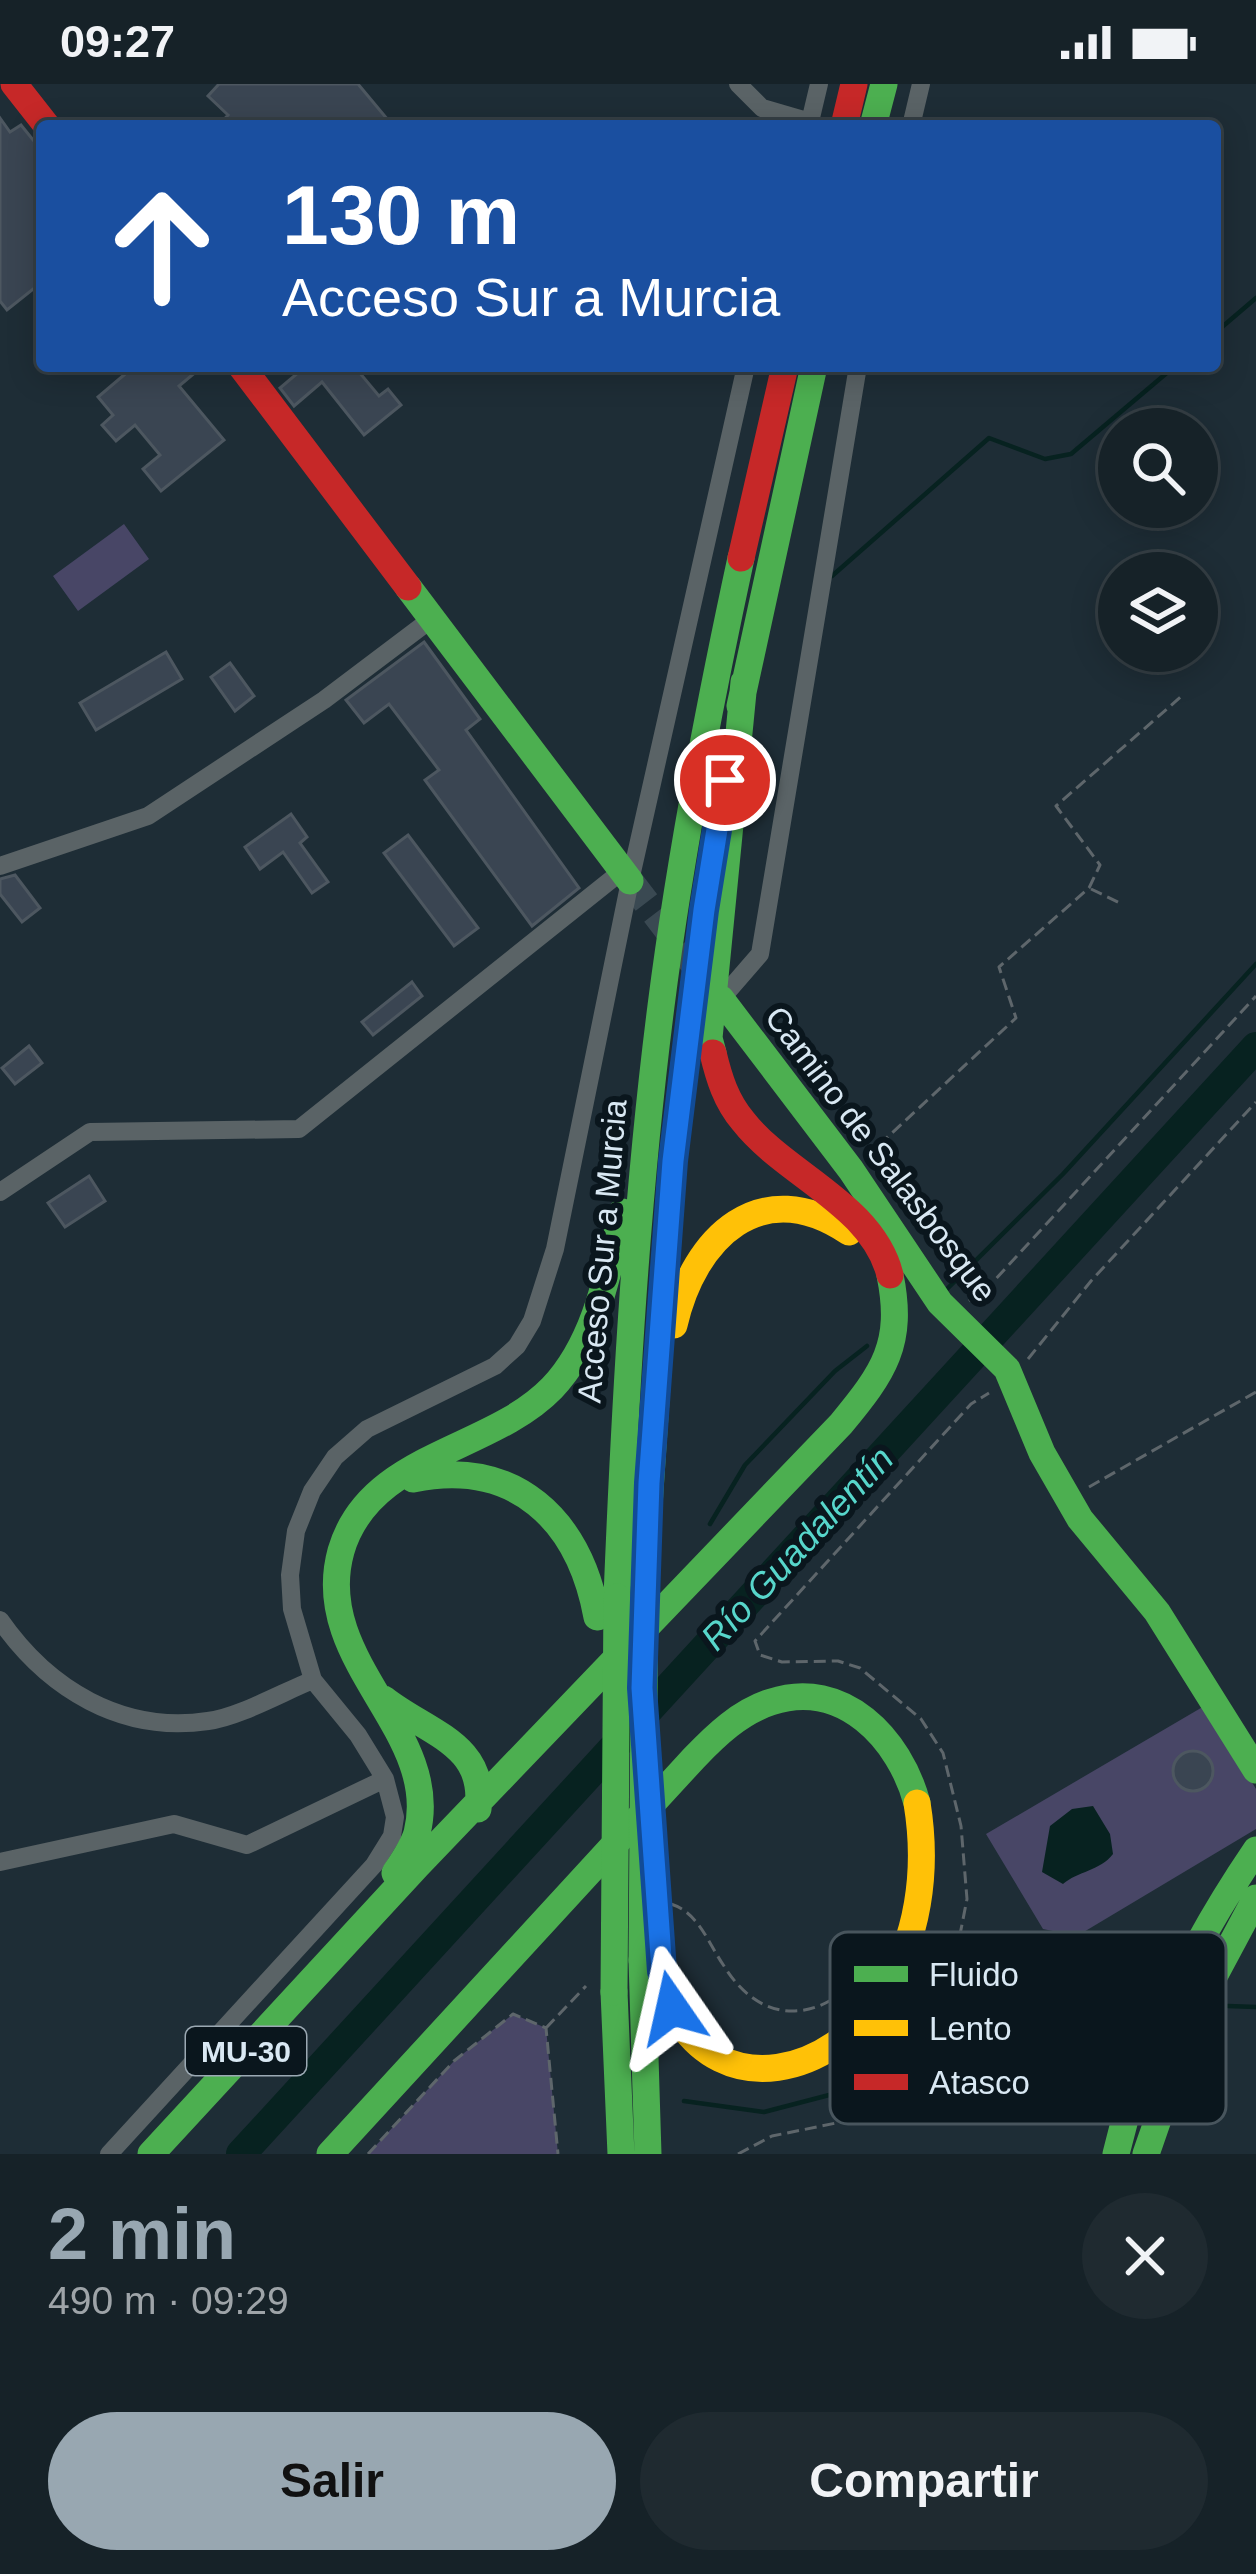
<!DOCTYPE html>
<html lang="es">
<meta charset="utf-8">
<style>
:root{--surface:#162228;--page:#1f2a30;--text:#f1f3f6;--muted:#9ea4a8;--line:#353f45;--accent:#98a7b1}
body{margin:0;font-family:Arial,sans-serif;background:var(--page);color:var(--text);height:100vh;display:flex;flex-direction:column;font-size:45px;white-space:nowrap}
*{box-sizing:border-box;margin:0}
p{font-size:39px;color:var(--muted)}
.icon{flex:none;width:66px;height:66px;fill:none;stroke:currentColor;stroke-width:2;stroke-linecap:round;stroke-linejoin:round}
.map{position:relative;height:2070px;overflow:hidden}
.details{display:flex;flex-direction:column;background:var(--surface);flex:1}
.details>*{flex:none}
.hud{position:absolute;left:36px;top:36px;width:1185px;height:252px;border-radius:12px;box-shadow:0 6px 30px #0003,0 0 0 3px var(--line);background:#1a4fa0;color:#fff;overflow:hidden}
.fabs{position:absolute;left:1098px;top:324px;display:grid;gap:24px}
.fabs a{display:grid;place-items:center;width:120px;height:120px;border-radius:50%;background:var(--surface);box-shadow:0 6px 30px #0003,0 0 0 3px var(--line);font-size:60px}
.pin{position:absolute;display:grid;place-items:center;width:102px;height:102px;color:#fff;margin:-51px;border:6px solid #fff;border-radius:50%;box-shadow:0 3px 12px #0007}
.me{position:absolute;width:132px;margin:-66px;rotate:349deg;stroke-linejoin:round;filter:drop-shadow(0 0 9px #0008)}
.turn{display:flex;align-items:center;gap:42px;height:252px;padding:0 48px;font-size:54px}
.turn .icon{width:156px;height:156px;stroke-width:2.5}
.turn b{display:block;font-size:84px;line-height:102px}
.round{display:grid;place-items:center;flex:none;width:126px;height:126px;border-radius:63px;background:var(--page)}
.summary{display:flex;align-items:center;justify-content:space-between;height:204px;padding:0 48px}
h1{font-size:72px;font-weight:600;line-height:90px;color:var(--accent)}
.action{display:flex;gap:24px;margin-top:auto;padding:24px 48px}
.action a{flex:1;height:138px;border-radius:72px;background:var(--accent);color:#111;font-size:48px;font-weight:600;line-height:138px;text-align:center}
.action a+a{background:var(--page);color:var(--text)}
.status{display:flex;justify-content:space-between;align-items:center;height:84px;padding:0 60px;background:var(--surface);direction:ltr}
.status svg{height:33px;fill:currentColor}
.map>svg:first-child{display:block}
.green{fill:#484666}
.water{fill:#072220}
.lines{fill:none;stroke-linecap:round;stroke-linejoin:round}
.stream{stroke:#072220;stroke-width:4.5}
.river{stroke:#072220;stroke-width:30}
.building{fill:#3a4552;stroke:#4d5760;stroke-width:3}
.secondary-tunnel{stroke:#3a4952;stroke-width:27;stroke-dasharray:27 14;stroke-linecap:butt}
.path{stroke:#5e666b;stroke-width:3;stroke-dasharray:12 6;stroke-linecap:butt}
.street{stroke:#5a6366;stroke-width:18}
.fast{stroke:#4caf50;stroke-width:27}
.slow{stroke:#ffc107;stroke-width:27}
.jam{stroke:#c62828;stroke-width:27}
.fast-bridge{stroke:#4caf50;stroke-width:27}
.route-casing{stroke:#114b97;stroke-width:30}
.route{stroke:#1a73e8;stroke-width:21}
.labels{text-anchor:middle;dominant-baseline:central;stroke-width:12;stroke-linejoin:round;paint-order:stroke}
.shield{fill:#0a161d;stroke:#9ba9b3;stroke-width:3}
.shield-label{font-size:30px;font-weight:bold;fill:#d9e8f3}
.street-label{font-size:33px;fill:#d9e8f3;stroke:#0a161d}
.water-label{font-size:36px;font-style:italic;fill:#57d6cb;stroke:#0a161d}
.key{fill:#0a161d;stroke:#48555d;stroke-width:3}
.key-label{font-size:33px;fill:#d9e8f3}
</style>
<div class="status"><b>09:27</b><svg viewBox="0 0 49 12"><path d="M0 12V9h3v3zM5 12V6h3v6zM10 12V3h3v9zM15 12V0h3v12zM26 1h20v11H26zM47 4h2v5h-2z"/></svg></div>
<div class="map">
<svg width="1256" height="2070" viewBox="0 0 1256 2070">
<rect width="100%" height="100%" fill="#1e2d36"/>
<path class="green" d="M124 440 149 475 78 527 53 492Z
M1206 1621 1256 1705V1745L1077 1852 1043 1845 986 1750Z
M513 1930 546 1944 558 2070H368L454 1977Z"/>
<path class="water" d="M1093 1722 1110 1750 1113 1770C1100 1787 1078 1787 1063 1800L1042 1788 1050 1742 1072 1725Z"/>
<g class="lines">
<path class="stream" d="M1215 249 1256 214
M832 492 989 354 1045 375 1071 370 1175 282
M946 1206 1063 1090 1256 880
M710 1440 745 1381 835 1287 867 1262
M962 1919 1129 1933
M1228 1922 1256 1923
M684 2017 764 2028 833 2010 873 1977 920 1918"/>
<path class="river" d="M241 2070 1256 963"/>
</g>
<path class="building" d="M219 0H358L393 42H218L228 31 208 12Z
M0 34 10 48 21 41 42 67V198L7 226 0 217Z
M116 282H203L179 302 224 356 161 407 143 385 160 371 135 341 116 357 102 341 113 331 98 313 124 291Z
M306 282H354L379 312 388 305 401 321 364 351 322 298 294 322 280 304Z
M424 558 480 635 466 646 579 804 532 842 425 696 439 686 389 620 364 639 346 616Z
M166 568 182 595 96 646 80 619Z
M230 579 254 612 235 627 211 593Z
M291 730 307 753 300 759 328 798 312 809 283 768 260 785 245 763Z
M408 751 478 844 454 862 384 769Z
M15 791 40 824 22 838 0 810V795Z
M412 898 422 912 373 951 362 938Z
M29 962 42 979 15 1000 2 984Z
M89 1092 105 1117 65 1143 48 1119Z
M1173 1687a20 20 0 1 1 40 0a20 20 0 1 1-40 0Z"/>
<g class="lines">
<path class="secondary-tunnel" d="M630 797 718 912"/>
<path class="path" d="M1091 805 1120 819
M866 1073 1016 934 999 883 1089 804 1100 781 1056 722 1184 610
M969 1217 993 1198 1256 912
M1028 1275 1091 1197 1256 1018
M1089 1403 1256 1308
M671 1820C699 1829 708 1859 724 1882 761 1942 818 1939 862 1891
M546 1944 586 1902
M368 2070 454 1977 513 1930 546 1944 558 2070
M738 2070 772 2052 856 2035 883 2019 923 1968 934 1925 955 1876 967 1815 961 1742 943 1669 921 1635 860 1584 838 1577 782 1578 760 1571 755 1557 971 1320 989 1309"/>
<path class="street" d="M738 0 762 24 810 38
M809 42 819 0
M911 42 921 0
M0 782 148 732 324 616 430 536
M721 915 760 870 858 282
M0 1108 90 1048 299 1045 622 787
M0 1536C48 1605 122 1650 208 1637 239 1633 283 1608 313 1596
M0 1778 174 1740 247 1761 385 1695
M109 2070 374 1781 392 1752 395 1733 385 1695 358 1651 313 1596 292 1525 290 1491 296 1447 312 1407 335 1373 367 1345 495 1282 517 1262 532 1237 555 1165 630 797 746 282"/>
<path class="fast" d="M873 42 884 0
M408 503 630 797
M740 622 814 282
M721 915 851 1086 940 1219 1007 1285 1042 1369 1080 1435 1157 1528 1256 1686
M713 969 709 954 744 598
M413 1395C515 1374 579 1435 597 1533
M645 1483 670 1105 691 925
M617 1513C625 1316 636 1118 661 922 680 772 709 622 741 474
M384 1615C427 1649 487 1660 478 1725
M395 1789C403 1777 413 1763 417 1749 443 1647 310 1578 341 1467 369 1370 490 1368 552 1304 596 1258 608 1188 622 1128
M642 1876 648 2070
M614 1908 621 2070
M151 2070 417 1782 841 1340C884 1288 904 1260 890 1191
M330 2070 694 1674C716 1651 740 1628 771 1618 843 1594 900 1655 917 1719
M1116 2070C1142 1959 1192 1860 1256 1766
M1146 2070 1196 1926 1256 1814"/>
<path class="slow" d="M674 1241C694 1153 761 1089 849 1148
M659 1856C661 1880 662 1906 673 1927 724 2020 832 1989 881 1913 919 1856 928 1786 917 1719"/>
<path class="jam" d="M14 0 47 42
M844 42 854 0
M241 282 408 503
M741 474 785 282
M713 969C719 994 726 1017 743 1037 785 1091 872 1120 890 1191"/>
<path class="fast-bridge" d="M642 1876 645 1483
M614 1908 617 1513"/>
</g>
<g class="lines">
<g class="route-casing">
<path id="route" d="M672 1924 662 1887 642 1604 649 1399 673 1077 704 826 725 696"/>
</g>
<use href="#route" class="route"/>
</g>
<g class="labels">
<rect class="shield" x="186" y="1943" width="120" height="48" rx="9"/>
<g class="shield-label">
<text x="246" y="1967">MU-30</text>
</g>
<g class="street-label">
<text transform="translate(881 1070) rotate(53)">Camino de Salasbosque</text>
<text transform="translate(602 1167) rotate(-85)">Acceso Sur a Murcia</text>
</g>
<g class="water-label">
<text transform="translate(797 1464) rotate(-47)">Río Guadalentín</text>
</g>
</g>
<rect x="830" y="1848" width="396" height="192" rx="18" class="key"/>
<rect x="854" y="1882" width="54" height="16" fill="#4caf50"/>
<rect x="854" y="1936" width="54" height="16" fill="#ffc107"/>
<rect x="854" y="1990" width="54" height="16" fill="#c62828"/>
<g class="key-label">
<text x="929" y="1902">Fluido</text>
<text x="929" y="1956">Lento</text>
<text x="929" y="2010">Atasco</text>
</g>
</svg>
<div class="fabs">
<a><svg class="icon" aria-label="search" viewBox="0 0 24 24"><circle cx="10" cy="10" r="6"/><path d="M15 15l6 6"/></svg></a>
<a><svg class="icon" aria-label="layers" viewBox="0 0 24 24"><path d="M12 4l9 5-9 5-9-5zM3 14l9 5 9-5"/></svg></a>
</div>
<div class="pin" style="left:725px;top:696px;background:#d93025"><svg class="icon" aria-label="arrive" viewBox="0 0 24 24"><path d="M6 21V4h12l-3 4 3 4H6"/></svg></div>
<svg class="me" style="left:672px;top:1924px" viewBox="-20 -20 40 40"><path d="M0-17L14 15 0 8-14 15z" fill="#1a73e8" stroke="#fff" stroke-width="4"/></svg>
<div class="hud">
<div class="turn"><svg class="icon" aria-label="ahead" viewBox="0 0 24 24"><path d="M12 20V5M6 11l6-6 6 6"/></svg><div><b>130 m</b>Acceso Sur a Murcia</div></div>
</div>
</div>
<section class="details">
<div class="summary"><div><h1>2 min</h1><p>490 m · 09:29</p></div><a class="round"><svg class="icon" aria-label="close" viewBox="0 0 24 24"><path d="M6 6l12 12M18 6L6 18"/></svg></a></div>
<div class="action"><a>Salir</a><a>Compartir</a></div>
</section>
